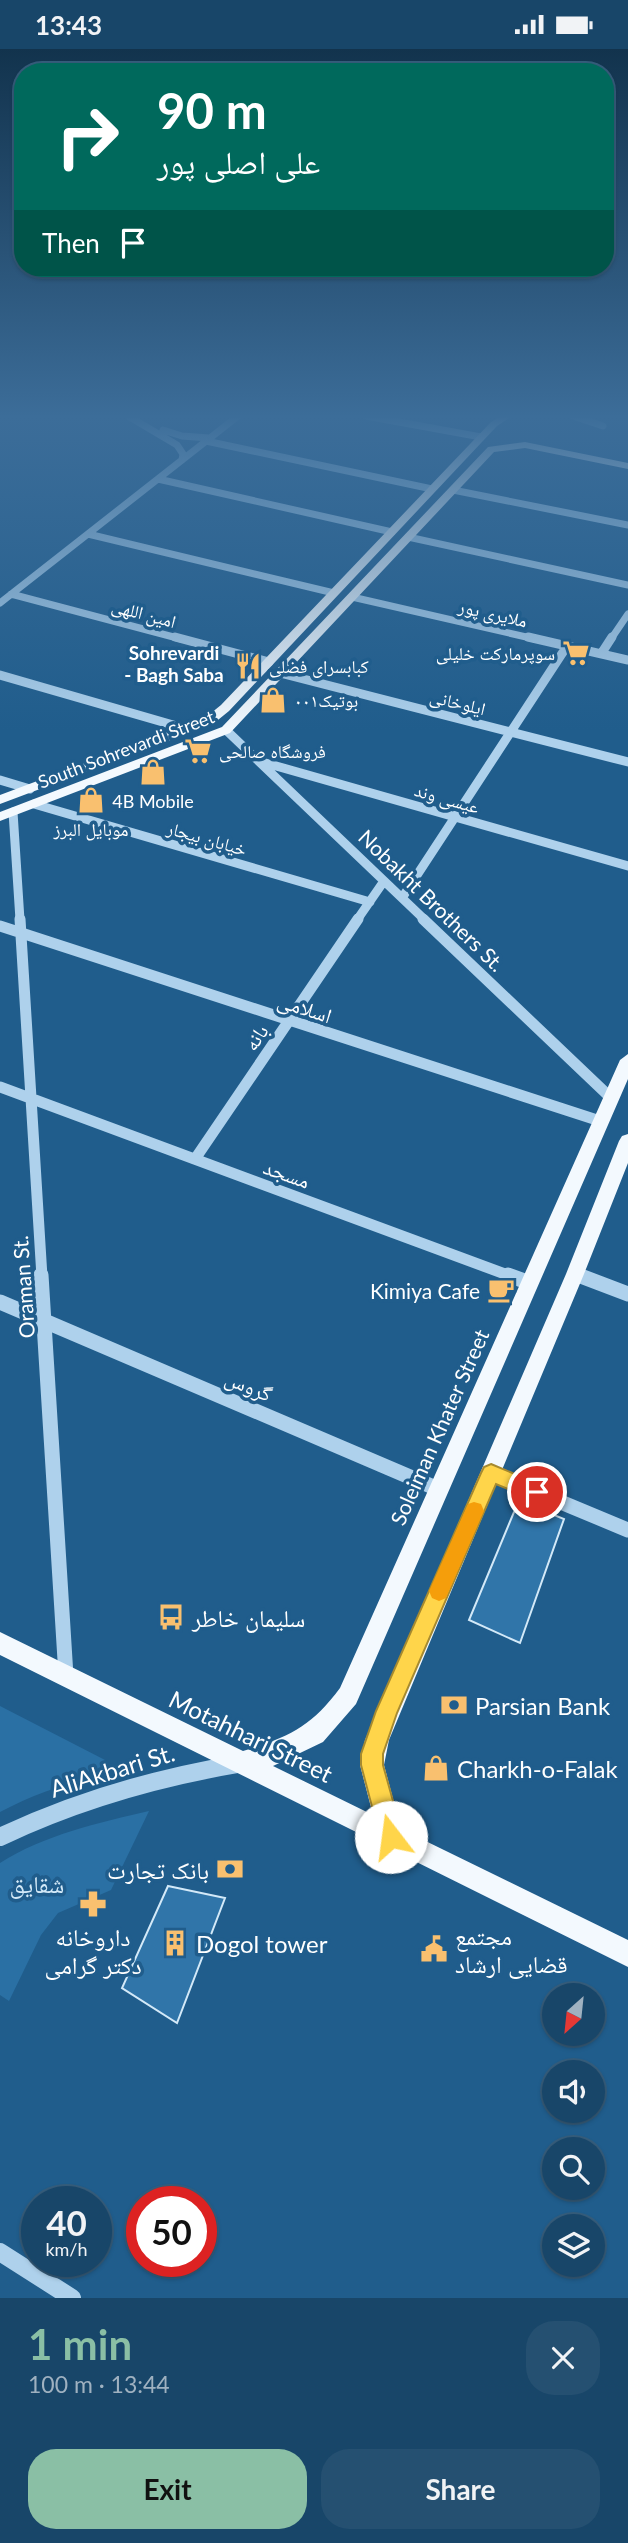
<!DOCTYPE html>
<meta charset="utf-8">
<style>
:root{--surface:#184669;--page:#255071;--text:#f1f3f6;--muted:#9fb1c0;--line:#365e7d;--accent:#8abfa5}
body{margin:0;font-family:Lato,"Noto Naskh Arabic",sans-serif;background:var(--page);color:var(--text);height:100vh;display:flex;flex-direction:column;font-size:26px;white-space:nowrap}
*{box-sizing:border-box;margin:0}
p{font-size:23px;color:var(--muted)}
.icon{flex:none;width:38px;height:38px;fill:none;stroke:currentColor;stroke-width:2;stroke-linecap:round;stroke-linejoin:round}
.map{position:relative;height:2249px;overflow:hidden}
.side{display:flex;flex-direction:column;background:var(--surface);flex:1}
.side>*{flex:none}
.banner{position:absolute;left:14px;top:14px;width:600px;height:214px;border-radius:28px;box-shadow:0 2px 5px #0004,0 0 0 2px var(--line);background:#00695c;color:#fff;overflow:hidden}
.needle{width:46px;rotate:207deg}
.tools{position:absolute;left:542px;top:1934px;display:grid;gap:14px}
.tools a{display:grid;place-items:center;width:63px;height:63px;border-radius:50%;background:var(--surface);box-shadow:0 2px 5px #0004,0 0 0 2px var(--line);font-size:35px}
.speed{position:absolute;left:21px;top:2137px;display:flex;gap:14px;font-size:35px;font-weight:700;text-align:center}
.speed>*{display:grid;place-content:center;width:91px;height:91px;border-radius:50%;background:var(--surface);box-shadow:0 2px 5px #0004,0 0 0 2px var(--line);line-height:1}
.speed small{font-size:18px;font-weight:400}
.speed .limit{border:10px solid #d22;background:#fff;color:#111}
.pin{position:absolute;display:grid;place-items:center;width:60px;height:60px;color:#fff;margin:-30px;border:4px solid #fff;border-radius:50%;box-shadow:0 2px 7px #0007}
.me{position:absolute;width:77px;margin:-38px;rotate:345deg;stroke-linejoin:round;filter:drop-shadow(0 0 5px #0008)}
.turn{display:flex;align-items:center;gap:24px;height:147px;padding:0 28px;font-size:32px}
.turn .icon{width:91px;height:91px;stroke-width:2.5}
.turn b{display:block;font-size:49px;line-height:60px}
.then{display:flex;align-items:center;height:66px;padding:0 28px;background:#0003;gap:14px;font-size:26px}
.round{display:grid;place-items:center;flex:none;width:74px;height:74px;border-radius:28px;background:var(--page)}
.summary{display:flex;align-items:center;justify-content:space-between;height:119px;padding:0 28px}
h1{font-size:42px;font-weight:700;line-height:52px;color:var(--accent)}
.primary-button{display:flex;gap:14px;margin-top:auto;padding:14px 28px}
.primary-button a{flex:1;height:80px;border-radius:28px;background:var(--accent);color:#111;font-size:28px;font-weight:700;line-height:80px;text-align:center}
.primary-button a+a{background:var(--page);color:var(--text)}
.status{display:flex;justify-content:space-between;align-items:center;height:49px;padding:0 35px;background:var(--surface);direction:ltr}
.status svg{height:19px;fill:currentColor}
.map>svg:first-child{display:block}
.green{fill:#2a70a4}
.building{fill:#3075a9;stroke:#d3e9f8;stroke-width:2}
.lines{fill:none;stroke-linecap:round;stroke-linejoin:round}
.minor-far4{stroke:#aed1ec;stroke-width:7}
.minor-far3{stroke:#aed1ec;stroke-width:9}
.minor-far2{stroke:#aed1ec;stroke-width:11}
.minor-far1{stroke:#aed1ec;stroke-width:15}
.minor{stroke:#aed1ec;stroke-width:18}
.major{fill:#f3f9fe;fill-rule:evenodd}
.route{fill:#ffd54a;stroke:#a68a30;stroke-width:2}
.slow{fill:#f59e0b}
.labels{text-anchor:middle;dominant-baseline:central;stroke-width:7;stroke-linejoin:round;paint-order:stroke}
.far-street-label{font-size:18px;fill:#fff;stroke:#205d8c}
.far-poi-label{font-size:18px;fill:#fff;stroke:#205d8c;text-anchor:start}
.far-neighbourhood-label{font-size:19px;font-weight:bold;fill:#fff;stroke:#205d8c}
.street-label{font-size:21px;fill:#fff;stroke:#205d8c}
.poi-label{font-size:21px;fill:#fff;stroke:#205d8c;text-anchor:end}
.near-poi-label{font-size:24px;fill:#fff;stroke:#205d8c;text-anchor:start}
.near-street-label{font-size:24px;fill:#fff;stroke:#205d8c}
.near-park-label{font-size:24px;fill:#d3e9f8;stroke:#205d8c}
</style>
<div class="status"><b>13:43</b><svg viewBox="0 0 49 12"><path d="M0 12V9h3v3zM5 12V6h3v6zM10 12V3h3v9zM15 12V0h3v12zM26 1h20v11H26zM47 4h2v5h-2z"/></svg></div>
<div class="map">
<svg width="628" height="2249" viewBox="0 0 628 2249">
<rect width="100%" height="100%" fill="#205d8c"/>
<path class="green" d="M0 1657 105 1711 94 1730C62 1734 29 1748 0 1763Z
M149 1762 111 1841 58 1864 41 1886 9 1952 0 1946V1814C44 1786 98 1774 149 1762Z"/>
<path class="building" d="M532 1457 564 1470 520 1594 469 1571 514 1463Z
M168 1837 225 1849 177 1974 122 1939Z"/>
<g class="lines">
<path class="minor-far4" d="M128 367 177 396 183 405 182 411
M366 367 481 388
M573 367 603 377
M163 381 182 387 209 389
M206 392 432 440
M158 430 392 483
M453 441 628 476
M88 485 334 544
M408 488 628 536
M11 545 181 590
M352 548 535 590
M0 554 238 367
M611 590 628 565"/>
<path class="minor-far3" d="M175 588 269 613
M528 588 628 611
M601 605 612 588
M280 624 628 713
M0 626 187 680
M226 681 425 871
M262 713 628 817
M0 731 30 740
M34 755 370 853
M13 763 20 871
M402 849 567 597
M357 871 384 832"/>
<path class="minor-far2" d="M20 870 42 1228
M423 870 611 1049
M0 877 600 1072
M0 1038 513 1228
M195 1110 358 870
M575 1225 582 1228"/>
<path class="minor-far1" d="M41 1226 66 1627
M508 1226 530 1234
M578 1226 628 1245
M0 1253 438 1440
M491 1424 628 1481"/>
<path class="minor" d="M0 1788C76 1752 155 1729 238 1715
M0 2203 72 2249"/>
<path class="major" d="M501 367H512L497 377 229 662 213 675 0 755V746L205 669 221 656 491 373Z
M525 393 628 414V420L525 399 494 403 230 684 0 772V763L222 678 488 398Z
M628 1005V1030L356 1655 323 1693 273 1717 373 1766 360 1716 365 1691 566 1225 619 1092 622 1087 628 1085V1114L584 1225 389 1691 384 1716 401 1780 628 1891V1918L0 1606V1583L243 1702C289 1688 311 1678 340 1639L620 1011Z"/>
</g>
<linearGradient id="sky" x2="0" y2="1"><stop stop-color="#12334d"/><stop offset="0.54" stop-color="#3c6d99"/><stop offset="1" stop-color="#3c6d99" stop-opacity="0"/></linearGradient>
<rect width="628" height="681" fill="url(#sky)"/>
<path class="route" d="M491 1415 543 1437 546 1443 543 1450 537 1452 496 1435 397 1664 383 1705V1716L403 1788 399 1796 391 1799 384 1796 380 1788 361 1716V1705L376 1662 481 1424 484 1418Z"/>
<path class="slow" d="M474 1453 481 1455 484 1462 446 1549 439 1552 432 1549 429 1542 468 1455Z"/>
<defs>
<g id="supermarket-bare" transform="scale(2.1)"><path d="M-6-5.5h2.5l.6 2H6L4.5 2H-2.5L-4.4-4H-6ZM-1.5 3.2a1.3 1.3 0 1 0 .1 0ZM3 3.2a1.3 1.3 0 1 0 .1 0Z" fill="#f9c06f" stroke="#205d8c" stroke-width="2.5" paint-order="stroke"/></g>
<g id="restaurant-bare" transform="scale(2.1)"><path d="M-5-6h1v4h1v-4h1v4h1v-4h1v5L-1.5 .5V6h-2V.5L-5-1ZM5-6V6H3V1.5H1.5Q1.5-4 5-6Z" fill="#f9c06f" stroke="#205d8c" stroke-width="2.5" paint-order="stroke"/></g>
<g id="shop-bare" transform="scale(2.1)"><path d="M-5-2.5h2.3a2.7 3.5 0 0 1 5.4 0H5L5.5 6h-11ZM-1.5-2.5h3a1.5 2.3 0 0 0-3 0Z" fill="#f9c06f" stroke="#205d8c" stroke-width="2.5" paint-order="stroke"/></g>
<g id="cafe-bare" transform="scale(2.1)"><path d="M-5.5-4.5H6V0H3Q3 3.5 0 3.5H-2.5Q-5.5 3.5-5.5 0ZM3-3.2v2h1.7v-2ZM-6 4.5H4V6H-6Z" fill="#f9c06f" stroke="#205d8c" stroke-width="2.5" paint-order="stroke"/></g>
<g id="bus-bare" transform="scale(2.1)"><path d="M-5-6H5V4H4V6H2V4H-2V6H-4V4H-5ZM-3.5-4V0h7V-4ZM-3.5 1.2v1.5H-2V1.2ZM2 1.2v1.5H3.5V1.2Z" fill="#f9c06f" stroke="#205d8c" stroke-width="2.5" paint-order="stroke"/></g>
<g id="bank-bare" transform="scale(2.1)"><path d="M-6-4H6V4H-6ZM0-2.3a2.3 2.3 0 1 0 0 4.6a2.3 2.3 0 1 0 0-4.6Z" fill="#f9c06f" stroke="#205d8c" stroke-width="2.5" paint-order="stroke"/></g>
<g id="pharmacy-bare" transform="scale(2.1)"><path d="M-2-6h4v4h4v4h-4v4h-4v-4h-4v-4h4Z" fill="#f9c06f" stroke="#205d8c" stroke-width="2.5" paint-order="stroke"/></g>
<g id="building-bare" transform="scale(2.1)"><path d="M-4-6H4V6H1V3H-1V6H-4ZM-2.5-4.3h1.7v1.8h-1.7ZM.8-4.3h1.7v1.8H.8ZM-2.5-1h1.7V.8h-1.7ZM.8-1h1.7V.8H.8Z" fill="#f9c06f" stroke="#205d8c" stroke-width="2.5" paint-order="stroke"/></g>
<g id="civic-bare" transform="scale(2.1)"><path d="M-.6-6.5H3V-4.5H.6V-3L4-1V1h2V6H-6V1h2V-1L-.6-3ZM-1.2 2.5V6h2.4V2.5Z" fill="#f9c06f" stroke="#205d8c" stroke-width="2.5" paint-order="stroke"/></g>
</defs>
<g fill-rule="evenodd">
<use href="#supermarket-bare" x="576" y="604"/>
<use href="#restaurant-bare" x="248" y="617"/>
<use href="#shop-bare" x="273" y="651"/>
<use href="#supermarket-bare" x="198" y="702"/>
<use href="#shop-bare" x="153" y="723"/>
<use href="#shop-bare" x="91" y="751"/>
<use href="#cafe-bare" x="501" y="1241"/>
<use href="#bus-bare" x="171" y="1568"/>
<use href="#bank-bare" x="454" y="1656"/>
<use href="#shop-bare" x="436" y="1719"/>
<use href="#bank-bare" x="230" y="1820"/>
<use href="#pharmacy-bare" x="93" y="1855"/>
<use href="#building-bare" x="175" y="1894"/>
<use href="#civic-bare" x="434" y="1900"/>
</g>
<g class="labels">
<g class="far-street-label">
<text transform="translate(144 564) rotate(15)">امین اللهی</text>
<text transform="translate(493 564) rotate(13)">ملایری پور</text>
<text transform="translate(458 653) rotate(14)">ایلوخانی</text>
<text transform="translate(126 700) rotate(-21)">South Sohrevardi Street</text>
<text transform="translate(447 749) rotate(16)">عیسی وند</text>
<text transform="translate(207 789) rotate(16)">خیابان بیجار</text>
</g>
<g class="far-poi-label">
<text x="555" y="604" text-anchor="end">سوپرمارکت خلیلی</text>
<text x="269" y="617">کبابسرای فضلی</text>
<text x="294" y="651">بوتیک۰۰۱</text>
<text x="219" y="702">فروشگاه صالحی</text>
<text x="153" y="752" text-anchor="middle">4B Mobile</text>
<text x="91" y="780" text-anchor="middle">موبایل البرز</text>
</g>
<g class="far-neighbourhood-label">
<text x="174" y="603">Sohrevardi<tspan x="174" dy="22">- Bagh Saba</tspan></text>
</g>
<g class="street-label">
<text transform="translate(432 851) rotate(44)">Nobakht Brothers St.</text>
<text transform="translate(305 958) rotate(18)">اسلامی</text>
<text transform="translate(255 988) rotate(-56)">بانه</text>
<text transform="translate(287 1124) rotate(20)">مسجد</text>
<text transform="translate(23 1238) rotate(-94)">Oraman St.</text>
<text transform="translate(249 1336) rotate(23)">گروس</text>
<text transform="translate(439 1378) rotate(-66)">Soleiman Khater Street</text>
</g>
<g class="poi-label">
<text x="480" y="1241">Kimiya Cafe</text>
</g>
<g class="near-poi-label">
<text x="192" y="1568">سلیمان خاطر</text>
<text x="475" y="1656">Parsian Bank</text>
<text x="457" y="1719">Charkh-o-Falak</text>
<text x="209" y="1820" text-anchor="end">بانک تجارت</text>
<text x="455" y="1886">مجتمع<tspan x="455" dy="28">قضایی ارشاد</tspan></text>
<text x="93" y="1887" text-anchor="middle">داروخانه<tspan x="93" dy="28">دکتر گرامی</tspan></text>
<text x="196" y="1894">Dogol tower</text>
</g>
<g class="near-street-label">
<text transform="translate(251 1687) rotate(26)">Motahhari Street</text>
<text transform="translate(112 1721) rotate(-17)">AliAkbari St.</text>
</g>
<g class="near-park-label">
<text x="37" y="1834">شقایق</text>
</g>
</g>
</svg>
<div class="tools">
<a><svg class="needle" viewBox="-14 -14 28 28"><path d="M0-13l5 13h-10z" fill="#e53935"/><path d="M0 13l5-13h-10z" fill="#9fb1c0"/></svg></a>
<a><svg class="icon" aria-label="sound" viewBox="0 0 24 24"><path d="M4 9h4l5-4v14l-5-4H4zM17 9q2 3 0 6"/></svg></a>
<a><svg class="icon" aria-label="search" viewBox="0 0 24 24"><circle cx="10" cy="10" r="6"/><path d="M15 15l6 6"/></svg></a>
<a><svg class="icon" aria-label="layers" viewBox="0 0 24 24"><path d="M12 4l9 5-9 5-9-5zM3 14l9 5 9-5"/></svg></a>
</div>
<div class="speed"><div>40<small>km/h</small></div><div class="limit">50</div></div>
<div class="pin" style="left:537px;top:1443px;background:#d93025"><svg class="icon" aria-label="arrive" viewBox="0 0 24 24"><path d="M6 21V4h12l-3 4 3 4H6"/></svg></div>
<svg class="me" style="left:391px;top:1788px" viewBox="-20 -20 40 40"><circle r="19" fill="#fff"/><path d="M0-13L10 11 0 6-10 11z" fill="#ffd54a"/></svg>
<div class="banner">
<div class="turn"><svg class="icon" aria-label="right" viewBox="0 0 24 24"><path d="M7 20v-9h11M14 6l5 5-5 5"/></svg><div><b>90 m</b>علی اصلی پور</div></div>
<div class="then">Then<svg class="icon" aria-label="arrive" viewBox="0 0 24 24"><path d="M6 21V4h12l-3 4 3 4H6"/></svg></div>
</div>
</div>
<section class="side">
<div class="summary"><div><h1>1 min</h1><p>100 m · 13:44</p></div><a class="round"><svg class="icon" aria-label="close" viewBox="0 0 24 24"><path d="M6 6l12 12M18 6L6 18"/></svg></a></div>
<div class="primary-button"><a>Exit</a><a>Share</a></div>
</section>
